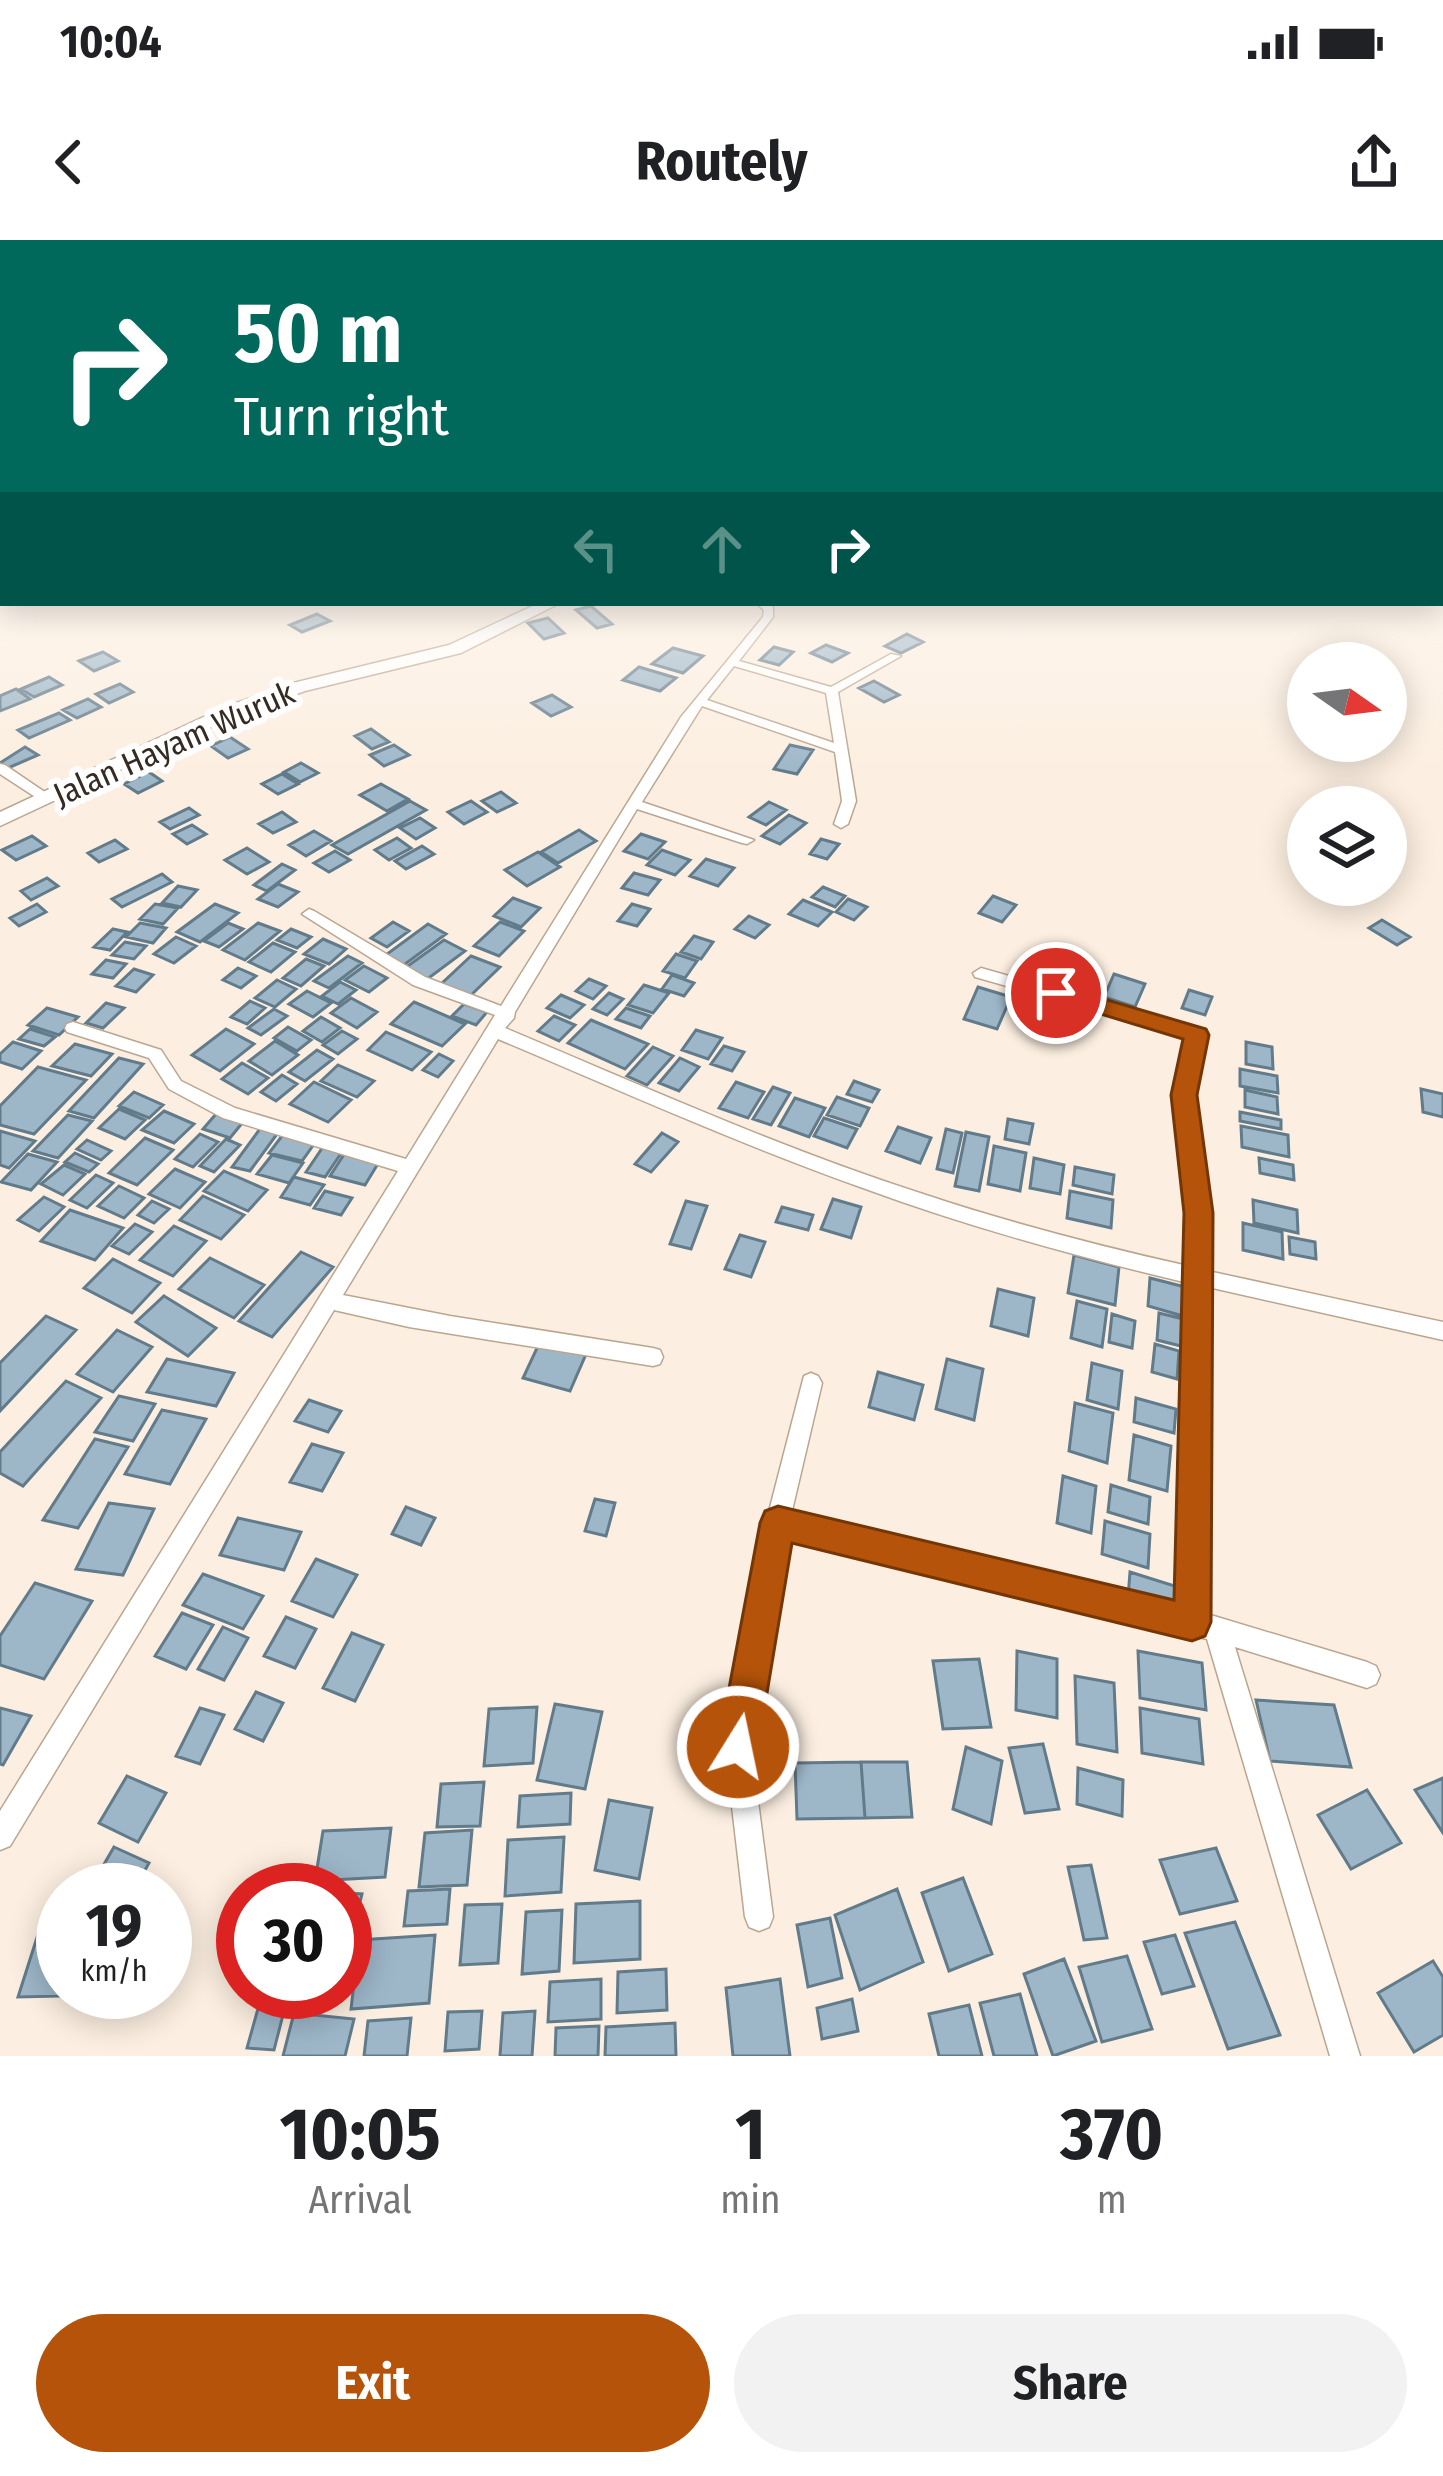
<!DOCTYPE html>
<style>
:root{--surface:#fff;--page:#f2f2f2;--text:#202124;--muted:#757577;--accent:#b45309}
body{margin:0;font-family:"Fira Sans Condensed",sans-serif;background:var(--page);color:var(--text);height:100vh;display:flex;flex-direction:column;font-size:45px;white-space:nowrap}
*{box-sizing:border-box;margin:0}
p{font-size:39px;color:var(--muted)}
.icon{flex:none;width:66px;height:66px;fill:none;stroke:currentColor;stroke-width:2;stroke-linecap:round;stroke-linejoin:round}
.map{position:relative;height:1816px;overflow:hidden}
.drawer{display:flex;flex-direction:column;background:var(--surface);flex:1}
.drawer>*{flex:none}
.guide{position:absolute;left:0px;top:0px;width:1443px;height:366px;box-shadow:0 6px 30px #0003;background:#00695c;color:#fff;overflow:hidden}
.needle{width:78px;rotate:104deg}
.fabs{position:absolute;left:1287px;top:402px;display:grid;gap:24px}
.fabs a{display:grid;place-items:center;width:120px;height:120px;border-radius:50%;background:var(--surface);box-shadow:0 6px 30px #0003;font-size:60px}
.speed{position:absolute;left:36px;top:1623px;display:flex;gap:24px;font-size:60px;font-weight:700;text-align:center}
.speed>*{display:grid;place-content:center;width:156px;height:156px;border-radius:50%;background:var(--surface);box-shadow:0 6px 30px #0003;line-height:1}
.speed small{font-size:30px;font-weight:400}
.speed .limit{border:18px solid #d22;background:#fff;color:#111}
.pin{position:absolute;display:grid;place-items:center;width:102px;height:102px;color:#fff;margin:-51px;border:6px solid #fff;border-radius:50%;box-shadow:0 3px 12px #0007}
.me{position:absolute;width:132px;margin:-66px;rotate:10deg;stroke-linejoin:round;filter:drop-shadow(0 0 9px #0008)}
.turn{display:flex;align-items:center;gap:42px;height:252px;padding:0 36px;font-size:54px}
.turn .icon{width:156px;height:156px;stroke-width:2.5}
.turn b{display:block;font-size:84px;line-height:102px}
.lanes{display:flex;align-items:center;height:114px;padding:0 36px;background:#0003;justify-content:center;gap:60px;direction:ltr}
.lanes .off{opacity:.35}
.eta{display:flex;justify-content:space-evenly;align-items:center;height:204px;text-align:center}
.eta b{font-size:72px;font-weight:700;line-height:84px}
.action{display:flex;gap:24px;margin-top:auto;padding:24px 36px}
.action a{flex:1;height:138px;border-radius:72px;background:var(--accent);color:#fff;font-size:48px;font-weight:700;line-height:138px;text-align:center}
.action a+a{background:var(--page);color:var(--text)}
.status{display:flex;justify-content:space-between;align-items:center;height:84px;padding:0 60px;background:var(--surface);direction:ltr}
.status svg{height:33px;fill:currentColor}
header{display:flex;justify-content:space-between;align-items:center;height:156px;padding:0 36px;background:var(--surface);font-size:54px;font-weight:700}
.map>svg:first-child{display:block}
.building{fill:#9db7c9;stroke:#627b8b;stroke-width:3}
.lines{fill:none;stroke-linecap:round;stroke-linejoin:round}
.street-casing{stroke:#baa690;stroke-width:3}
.secondary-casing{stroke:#baa690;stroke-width:3}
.street{fill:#fff;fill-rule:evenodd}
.secondary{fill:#fff;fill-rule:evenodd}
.route{fill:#b45309;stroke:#753606;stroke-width:3}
.labels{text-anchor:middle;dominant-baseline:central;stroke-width:12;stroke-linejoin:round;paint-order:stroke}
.far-street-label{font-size:33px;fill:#342c23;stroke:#fefefe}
</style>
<div class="status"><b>10:04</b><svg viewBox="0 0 49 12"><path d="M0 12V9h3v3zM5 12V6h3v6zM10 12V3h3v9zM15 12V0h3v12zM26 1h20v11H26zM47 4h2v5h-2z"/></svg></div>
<header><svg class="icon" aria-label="back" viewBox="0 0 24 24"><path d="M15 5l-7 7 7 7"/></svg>Routely<svg class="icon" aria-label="share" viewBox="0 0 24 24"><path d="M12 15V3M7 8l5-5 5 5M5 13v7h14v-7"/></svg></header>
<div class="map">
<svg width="1443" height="1816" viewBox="0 0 1443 1816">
<rect width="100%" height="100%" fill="#fcefe1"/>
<path class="building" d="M591 366 612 384 597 388 576 370Z
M317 374 330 381 302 392 290 385Z
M548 378 564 393 544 399 528 383Z
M907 394 923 402 901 413 885 406Z
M826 405 848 413 832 422 811 413Z
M774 407 793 412 779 425 760 420Z
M673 408 703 416 683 433 652 424Z
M103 412 118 421 94 431 79 421Z
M639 427 676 438 660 451 623 440Z
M49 437 62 445 34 457 21 449Z
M874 441 899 455 884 462 859 448Z
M120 444 133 452 109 463 96 454Z
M16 449 30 459 0 471V456Z
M552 455 571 467 551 476 532 463Z
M88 459 101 467 77 478 63 470Z
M59 473 70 480 29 498 18 490Z
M371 489 389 502 372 509 355 496Z
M230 497 248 509 228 518 211 506Z
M394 505 409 515 384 526 370 515Z
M790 505 813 510 797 534 774 529Z
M25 507 38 515 8 528 0 523Z
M301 523 318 533 300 542 284 532Z
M149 532 162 541 138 553 124 544Z
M282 534 298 544 278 554 262 544Z
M381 544 408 559 387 571 360 555Z
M501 552 516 563 497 572 482 561Z
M410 561 426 570 348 614 332 605Z
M471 561 487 572 464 584 448 572Z
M769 562 786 570 766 585 749 577Z
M189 568 199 575 170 589 160 582Z
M282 572 296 582 273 593 259 584Z
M789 575 806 583 780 604 762 596Z
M420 578 435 588 416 599 400 588Z
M192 585 206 594 187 604 173 594Z
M579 590 596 601 558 623 541 612Z
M314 591 331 601 306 616 289 605Z
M641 594 665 602 648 619 624 611Z
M32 596 46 606 16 620 2 610Z
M397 598 411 608 389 620 375 610Z
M821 599 839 604 827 619 810 614Z
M115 600 127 609 99 622 88 613Z
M422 606 434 614 406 629 395 621Z
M247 608 269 622 247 634 225 620Z
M662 610 690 620 675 635 647 625Z
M335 611 350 620 329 632 314 623Z
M538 612 560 627 527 646 505 630Z
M706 619 734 628 718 646 690 636Z
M282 624 295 630 267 651 254 645Z
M634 633 660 640 648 655 622 648Z
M162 634 172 642 122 667 112 659Z
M47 638 58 646 31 660 21 651Z
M278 644 298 652 278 667 258 659Z
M178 646 197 650 181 667 162 663Z
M823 647 845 656 835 667 812 657Z
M993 656 1016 665 1002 682 979 673Z
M513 658 540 668 521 687 494 676Z
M848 659 867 667 854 680 836 672Z
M803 660 832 672 818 686 789 674Z
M37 664 46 672 19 686 10 678Z
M155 664 178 668 163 684 140 679Z
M215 664 238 673 200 702 177 692Z
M632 664 650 669 637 686 618 681Z
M749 676 769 685 755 698 735 689Z
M1382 680 1410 697 1397 705 1369 688Z
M393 682 409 691 387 707 371 698Z
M500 682 524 691 499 716 474 706Z
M140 683 166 688 153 703 126 697Z
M228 683 243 689 219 707 204 701Z
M258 683 280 691 245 720 223 710Z
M428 684 446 694 401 727 383 717Z
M113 689 127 692 110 710 94 707Z
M291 689 311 697 297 708 277 700Z
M694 696 713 702 701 719 681 712Z
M176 697 196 706 174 723 154 714Z
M323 699 346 709 329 724 304 714Z
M444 700 465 711 426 740 405 728Z
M125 702 146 706 134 719 112 715Z
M273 703 295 712 271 732 249 722Z
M676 714 697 721 685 738 663 731Z
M348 716 362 723 329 748 314 741Z
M471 716 500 727 469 757 440 745Z
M306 719 324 726 301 746 283 738Z
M106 720 126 724 113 738 92 734Z
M364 726 387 738 369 752 345 740Z
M238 728 256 736 241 748 223 740Z
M134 729 153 735 136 752 116 746Z
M1114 734 1145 744 1135 767 1104 757Z
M672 735 694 743 684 756 662 749Z
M589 739 606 746 593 759 576 751Z
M277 740 296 749 275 767 255 758Z
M340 742 356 750 338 764 322 756Z
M644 745 669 753 653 773 628 765Z
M978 747 1011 757 997 789 964 779Z
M1189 750 1212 757 1205 775 1182 768Z
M307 751 331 763 313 777 289 764Z
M609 753 623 759 607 775 593 769Z
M561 755 584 765 570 778 547 768Z
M351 758 377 772 357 788 331 773Z
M250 761 265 768 247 784 231 777Z
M414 762 465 784 442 806 391 784Z
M106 763 124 768 103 788 86 783Z
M464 764 487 772 476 785 452 776Z
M47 768 78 777 59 795 28 785Z
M626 768 650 776 641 788 616 779Z
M274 769 287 776 261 795 248 788Z
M554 776 575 785 559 801 538 791Z
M321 777 340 788 322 802 303 791Z
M591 780 648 804 625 829 568 803Z
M288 787 311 800 297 811 274 798Z
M30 789 55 797 44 806 19 799Z
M226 789 254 804 220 831 192 815Z
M696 790 722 798 708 819 682 810Z
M342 791 357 799 338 814 323 805Z
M386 792 431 812 412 830 368 810Z
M275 801 298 815 272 835 249 821Z
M13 802 41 811 22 829 0 822V814Z
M1246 802 1272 807 1273 829 1246 824Z
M75 804 112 814 91 836 52 826Z
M724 806 744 812 732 831 711 824Z
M653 807 673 816 647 845 627 836Z
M317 810 333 819 305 841 289 832Z
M439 814 453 821 438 837 423 830Z
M119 818 143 824 94 878 69 871Z
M680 818 699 827 679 851 659 843Z
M242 823 268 838 248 854 222 839Z
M338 825 374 841 357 857 321 841Z
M38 827 86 840 34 894 0 885V866Z
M1240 829 1277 836 1278 853 1240 846Z
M282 835 297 844 276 861 261 852Z
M854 841 879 850 872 862 847 854Z
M314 842 351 860 328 882 290 864Z
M736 842 764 852 748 878 719 868Z
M773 847 790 853 771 885 753 879Z
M1421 849 1443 854V877L1423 872Z
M1245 850 1277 857 1278 874 1245 867Z
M134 852 163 865 149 878 119 866Z
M837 857 869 868 860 886 827 875Z
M795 858 825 868 809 897 779 886Z
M119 869 145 880 125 899 99 888Z
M164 871 194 884 174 903 142 890Z
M1240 872 1281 880V889L1240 881Z
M216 874 243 882 230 898 203 889Z
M68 875 92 881 58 918 33 911Z
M824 878 857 889 847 908 814 896Z
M1008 879 1033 884 1029 904 1005 899Z
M262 886 280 890 250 931 232 927Z
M1241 886 1288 895 1289 917 1242 907Z
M898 887 931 898 920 923 886 911Z
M946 889 962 893 953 933 937 929Z
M0 891 35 901 9 928 0 925Z
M285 892 317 900 302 921 269 913Z
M966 892 989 897 979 951 955 946Z
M662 893 678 902 651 932 635 924Z
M200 894 218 902 193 927 175 919Z
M145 898 173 910 137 945 109 933Z
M226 899 240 905 214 932 200 926Z
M87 900 111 911 101 920 77 909Z
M327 901 346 906 325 937 306 932Z
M994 906 1026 913 1020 951 988 944Z
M75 913 98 924 89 932 65 922Z
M345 913 379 922 365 945 330 936Z
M28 914 57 922 31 950 1 942Z
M272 915 303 923 289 943 257 934Z
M1034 918 1064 925 1060 954 1030 948Z
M1259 918 1293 925 1294 940 1260 933Z
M64 925 85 934 63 955 41 944Z
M1075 927 1114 935 1112 954 1073 945Z
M175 929 205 942 180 968 149 954Z
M224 931 267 950 248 971 204 951Z
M96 935 113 943 87 968 70 960Z
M294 937 324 945 310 965 281 957Z
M119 946 144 958 124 978 98 966Z
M325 951 352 958 341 975 314 968Z
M1070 951 1113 960 1111 988 1067 978Z
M203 956 244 975 221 999 180 980Z
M44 957 64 967 39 991 18 980Z
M833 959 861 967 851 998 821 989Z
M1253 960 1297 970 1298 993 1254 983Z
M152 961 169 969 154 983 138 975Z
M686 961 707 966 691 1009 670 1004Z
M782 967 813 975 808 990 776 982Z
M70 970 123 988 95 1020 41 1001Z
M1243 983 1282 992 1283 1019 1243 1010Z
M135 984 152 992 129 1014 112 1006Z
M174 986 206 1001 173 1036 140 1020Z
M740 995 765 1002 751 1037 725 1029Z
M1289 997 1315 1002 1316 1019 1290 1014Z
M301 1012 333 1027 272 1097 239 1081Z
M1074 1015 1119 1027 1115 1065 1068 1053Z
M210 1018 264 1045 234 1078 179 1049Z
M113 1019 160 1043 132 1073 84 1048Z
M1150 1038 1185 1047 1183 1076 1148 1066Z
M998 1049 1034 1058 1028 1096 991 1086Z
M164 1056 216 1088 188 1116 136 1082Z
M1077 1061 1107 1069 1102 1107 1071 1098Z
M1159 1073 1187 1080 1185 1107 1157 1100Z
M1112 1074 1135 1081 1132 1108 1109 1102Z
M46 1076 76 1090 0 1171V1123Z
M117 1090 152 1107 113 1152 77 1134Z
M544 1093 590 1105 570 1151 523 1138Z
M1155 1104 1179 1111 1177 1139 1152 1132Z
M167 1119 234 1133 216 1166 147 1152Z
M947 1119 983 1129 974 1180 936 1169Z
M1092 1123 1122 1131 1118 1169 1087 1160Z
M878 1132 923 1145 914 1180 869 1167Z
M66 1141 101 1158 23 1246 0 1233V1212Z
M119 1156 155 1164 133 1201 95 1192Z
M1136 1158 1176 1169 1174 1193 1134 1182Z
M309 1160 341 1171 328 1192 295 1181Z
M1075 1163 1113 1173 1107 1223 1069 1211Z
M162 1170 206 1179 170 1244 125 1234Z
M1134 1195 1171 1206 1167 1251 1129 1240Z
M95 1199 128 1207 78 1288 43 1280Z
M312 1204 343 1213 322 1251 290 1242Z
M1063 1236 1096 1246 1091 1293 1057 1283Z
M1111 1245 1150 1257 1148 1284 1108 1272Z
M595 1259 615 1263 606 1296 585 1291Z
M109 1263 154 1269 123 1335 76 1329Z
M406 1267 435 1278 421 1305 392 1294Z
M238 1278 301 1292 284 1330 220 1315Z
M1105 1281 1150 1294 1148 1328 1102 1314Z
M316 1319 357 1335 333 1377 292 1361Z
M1130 1332 1178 1347 1176 1373 1128 1358Z
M203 1334 263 1356 243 1389 183 1365Z
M35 1343 92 1361 44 1439 0 1425V1396Z
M182 1373 213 1385 186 1429 155 1416Z
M286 1377 316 1389 295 1428 264 1416Z
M223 1387 248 1398 224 1440 198 1429Z
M352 1393 383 1405 355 1461 323 1448Z
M1017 1411 1057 1419V1478L1016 1470Z
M1138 1411 1202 1423 1206 1470 1140 1458Z
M979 1419 991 1487 943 1489 933 1421Z
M1075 1436 1114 1443 1117 1512 1077 1504Z
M256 1452 283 1463 263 1501 235 1489Z
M1256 1460 1334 1465 1351 1527 1270 1521Z
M555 1464 602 1472 585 1549 537 1540Z
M537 1467 533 1523 484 1526 489 1469Z
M0 1468 31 1476 3 1525 0 1524Z
M200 1468 224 1475 200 1524 176 1516Z
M1140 1468 1199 1479 1203 1524 1142 1513Z
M1043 1504 1059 1569 1025 1573 1009 1508Z
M966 1507 1002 1521 991 1584 953 1569Z
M861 1522 865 1578 797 1579 795 1523Z
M861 1522H907L912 1577 865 1578Z
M1078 1528 1123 1540 1122 1576 1077 1564Z
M127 1536 166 1553 138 1602 99 1583Z
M1443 1538V1593L1415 1550Z
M484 1542 480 1586 437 1587 441 1544Z
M1367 1550 1401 1603 1351 1629 1318 1575Z
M571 1553 570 1584 518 1587 520 1556Z
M609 1560 652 1568 639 1639 595 1630Z
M391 1588 385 1637 315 1641 323 1591Z
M472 1590 467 1645 419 1647 425 1593Z
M564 1597 561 1652 505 1656 508 1600Z
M114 1607 149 1623 134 1650H89Z
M1216 1608 1237 1661 1180 1674 1160 1620Z
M1091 1625 1107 1698 1084 1700 1068 1627Z
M963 1638 992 1714 949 1731 922 1653Z
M450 1649 447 1684 404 1686 408 1651Z
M897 1649 923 1722 860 1750 835 1675Z
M345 1653 362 1654 354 1686H345Z
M640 1661V1719L574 1723 576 1664Z
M502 1664 498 1723 460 1725 465 1665Z
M562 1670 559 1731 522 1734 526 1672Z
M830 1678 842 1738 808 1747 797 1685Z
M1235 1682 1280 1795 1228 1809 1185 1693Z
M41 1685H63V1752L103 1755 18 1757Z
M435 1695 429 1763 351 1769 359 1700Z
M1175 1695 1194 1746 1162 1754 1144 1702Z
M1127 1716 1152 1789 1102 1802 1079 1727Z
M1064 1719 1096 1801 1053 1816 1024 1734Z
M1433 1721 1443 1737V1795L1414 1812 1378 1753Z
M666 1729 667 1770 617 1773 618 1732Z
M601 1739V1779L548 1782 550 1742Z
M780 1739 790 1816H733L726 1748Z
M1020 1754 1037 1816H994L980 1763Z
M852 1759 858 1791 822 1799 817 1768Z
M259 1765 285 1767 274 1810 247 1808Z
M969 1765 982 1816H939L929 1774Z
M482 1771 479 1809 445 1811 448 1772Z
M535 1771 532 1816H500L503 1773Z
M294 1773 354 1779 345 1816H283Z
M411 1778 407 1816H364L368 1781Z
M675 1783 676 1816H605L606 1787Z
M599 1786 598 1816H555L556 1788Z"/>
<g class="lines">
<g class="street-casing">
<path id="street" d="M0 297H3V303H0Z
M756 363H768L773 367V377L739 421 831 447 891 414 901 416 838 452 856 561 848 584 841 588 834 584 842 561 835 512 702 466 642 562 754 600 747 604 742 603 637 569 515 772 514 778 505 788C643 846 780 908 923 954 1010 983 1099 1006 1188 1026L1190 973 1175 855 1188 798 975 737 973 733 981 728 1203 791 1205 795 1193 855 1208 973V1031L1443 1082V1100L1208 1047 1204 1373 1367 1422 1376 1426 1380 1435 1376 1444 1367 1448 1235 1407 1360 1816H1330L1207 1399 787 1297 751 1507 773 1677 769 1687 759 1691 749 1687 745 1677 725 1507 766 1283 804 1136 811 1133 818 1136 822 1143 791 1275 1180 1367 1188 1043C1078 1017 969 987 863 948 739 904 619 850 498 799L343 1055 450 1076 653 1108 660 1110 663 1117 660 1124 653 1126 409 1087 334 1070 10 1606 0 1610V1571L398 931 223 878 169 849 149 818 67 792 65 788 67 784 73 782 161 810 181 841 235 868 406 919 495 775 413 745 302 674 309 669 314 671 425 737 501 766 681 477 763 377 764 370ZM734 426 826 453 834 503 707 460Z
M0 524 5 525 55 559 48 563 43 562 0 534Z"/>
</g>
<g class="secondary-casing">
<path id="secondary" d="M539 363H560L461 413 305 451 237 475 0 586V572L225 467 293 443 449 405Z"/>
</g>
<use href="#street" class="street"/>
<use href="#secondary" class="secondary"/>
</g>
<linearGradient id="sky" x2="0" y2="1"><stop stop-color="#98a2a7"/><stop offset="0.52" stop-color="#fef8f2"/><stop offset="1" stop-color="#fef8f2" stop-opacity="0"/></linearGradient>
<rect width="1443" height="532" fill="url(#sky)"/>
<path class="route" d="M1056 745 1206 789 1209 795 1197 855 1213 973 1211 1382 1205 1396 1192 1401 792 1303 758 1507 752 1521 738 1527 724 1521 718 1507 760 1283 765 1271 778 1266 1174 1360 1184 973 1171 855 1183 799 1048 758 1044 753Z"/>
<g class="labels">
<g class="far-street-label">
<text transform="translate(174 504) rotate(-24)">Jalan Hayam Wuruk</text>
</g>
</g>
</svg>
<div class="fabs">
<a><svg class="needle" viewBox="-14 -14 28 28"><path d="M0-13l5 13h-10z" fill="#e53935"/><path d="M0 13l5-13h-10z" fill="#757577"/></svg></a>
<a><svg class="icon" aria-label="layers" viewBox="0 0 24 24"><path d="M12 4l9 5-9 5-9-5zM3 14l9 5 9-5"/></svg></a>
</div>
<div class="speed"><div>19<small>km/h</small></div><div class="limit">30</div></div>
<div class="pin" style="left:1056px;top:753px;background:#d93025"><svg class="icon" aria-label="arrive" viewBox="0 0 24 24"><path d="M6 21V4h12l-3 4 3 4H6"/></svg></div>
<svg class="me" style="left:738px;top:1507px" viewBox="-20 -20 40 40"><circle r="17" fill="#b45309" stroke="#fff" stroke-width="3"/><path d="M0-11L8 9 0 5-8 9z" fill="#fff"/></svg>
<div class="guide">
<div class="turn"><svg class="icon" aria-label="right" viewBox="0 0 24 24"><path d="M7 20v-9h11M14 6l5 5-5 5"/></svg><div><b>50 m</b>Turn right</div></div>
<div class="lanes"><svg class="icon off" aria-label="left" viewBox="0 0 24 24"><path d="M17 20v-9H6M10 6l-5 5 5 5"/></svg><svg class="icon off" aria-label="ahead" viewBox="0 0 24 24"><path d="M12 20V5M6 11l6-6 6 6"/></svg><svg class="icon" aria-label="right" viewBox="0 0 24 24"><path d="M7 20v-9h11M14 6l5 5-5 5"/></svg></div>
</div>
</div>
<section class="drawer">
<div class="eta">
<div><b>10:05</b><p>Arrival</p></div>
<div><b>1</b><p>min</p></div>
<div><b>370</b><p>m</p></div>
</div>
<div class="action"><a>Exit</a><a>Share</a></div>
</section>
